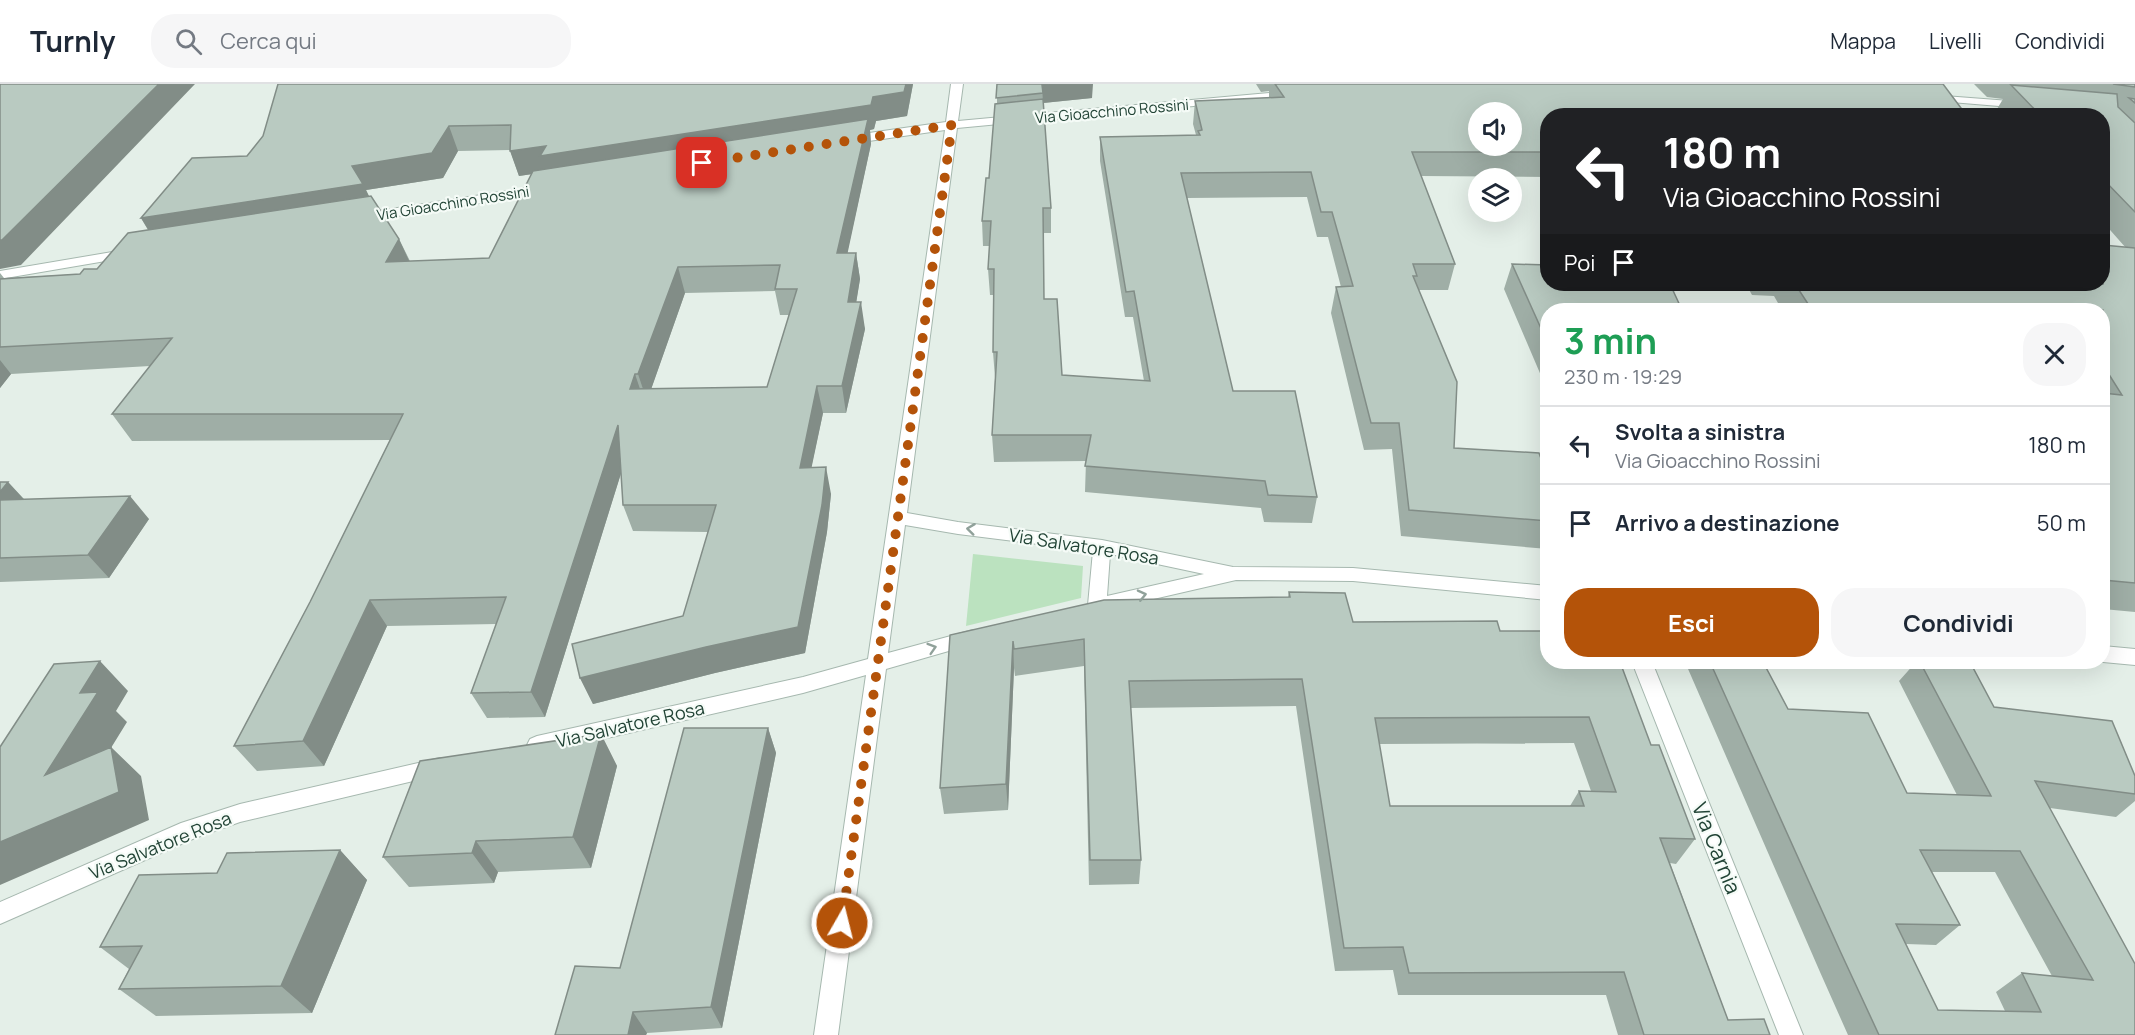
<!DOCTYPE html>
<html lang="it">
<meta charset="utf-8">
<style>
:root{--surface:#fff;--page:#f6f6f7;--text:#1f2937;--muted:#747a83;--line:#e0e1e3;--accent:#b45309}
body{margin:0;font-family:Manrope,sans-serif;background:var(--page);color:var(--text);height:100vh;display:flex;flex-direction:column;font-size:22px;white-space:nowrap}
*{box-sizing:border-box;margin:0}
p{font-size:20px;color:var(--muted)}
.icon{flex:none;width:33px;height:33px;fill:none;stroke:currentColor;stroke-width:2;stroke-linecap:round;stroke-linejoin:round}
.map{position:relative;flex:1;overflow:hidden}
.panel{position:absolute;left:1540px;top:219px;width:570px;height:366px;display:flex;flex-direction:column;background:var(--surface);border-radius:24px;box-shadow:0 6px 24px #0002}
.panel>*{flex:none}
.top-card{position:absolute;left:1540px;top:24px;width:570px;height:183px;border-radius:24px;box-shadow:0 6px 24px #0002;background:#202124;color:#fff;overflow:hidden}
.fabs{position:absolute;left:1468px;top:18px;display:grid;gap:12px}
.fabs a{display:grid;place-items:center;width:54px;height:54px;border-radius:50%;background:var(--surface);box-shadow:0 6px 24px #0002;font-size:30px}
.pin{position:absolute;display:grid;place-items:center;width:51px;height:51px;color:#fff;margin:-26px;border-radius:12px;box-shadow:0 3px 9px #0006}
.me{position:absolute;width:66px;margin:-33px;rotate:8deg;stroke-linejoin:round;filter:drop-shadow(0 0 4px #0008)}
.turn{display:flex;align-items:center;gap:21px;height:126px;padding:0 24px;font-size:27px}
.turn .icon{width:78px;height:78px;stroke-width:2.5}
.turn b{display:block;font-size:42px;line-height:51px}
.then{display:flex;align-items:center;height:57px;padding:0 24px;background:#0003;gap:12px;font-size:22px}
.round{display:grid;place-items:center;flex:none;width:63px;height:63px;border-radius:24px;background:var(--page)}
.summary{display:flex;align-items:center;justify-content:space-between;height:102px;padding:0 24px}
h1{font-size:36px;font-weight:700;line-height:45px;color:#1e9e55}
.button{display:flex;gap:12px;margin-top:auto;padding:12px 24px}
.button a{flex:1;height:69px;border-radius:24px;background:var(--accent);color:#fff;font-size:24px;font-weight:700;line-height:69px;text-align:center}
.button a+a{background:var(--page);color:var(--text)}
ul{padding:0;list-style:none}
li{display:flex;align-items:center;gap:18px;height:78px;padding:0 24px;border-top:2px solid var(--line)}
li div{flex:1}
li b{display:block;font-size:22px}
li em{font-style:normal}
header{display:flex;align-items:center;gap:36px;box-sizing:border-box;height:84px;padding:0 30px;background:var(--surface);border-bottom:2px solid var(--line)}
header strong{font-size:28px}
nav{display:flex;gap:33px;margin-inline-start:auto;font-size:21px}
.search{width:420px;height:54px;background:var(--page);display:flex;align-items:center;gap:15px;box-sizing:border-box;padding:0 21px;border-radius:24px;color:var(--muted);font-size:22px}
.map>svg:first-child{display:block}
.green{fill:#bbe2bf}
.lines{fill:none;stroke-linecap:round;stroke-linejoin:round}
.minor-casing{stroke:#a6b8af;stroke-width:2}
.minor{fill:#fff;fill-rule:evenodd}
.wall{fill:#9faea6;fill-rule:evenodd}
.shaded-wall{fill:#828d87}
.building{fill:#b9cac1;stroke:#828d87;stroke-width:1.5;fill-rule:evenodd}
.oneway{stroke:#90a19a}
.route{stroke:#b45309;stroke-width:10;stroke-dasharray:0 18}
.labels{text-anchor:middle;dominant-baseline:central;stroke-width:4.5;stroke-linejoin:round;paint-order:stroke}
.far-street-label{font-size:15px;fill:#214335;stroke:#f5fbf7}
.street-label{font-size:18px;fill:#214335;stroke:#f5fbf7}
.near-street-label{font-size:21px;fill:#214335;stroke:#f5fbf7}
</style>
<header>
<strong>Turnly</strong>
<div class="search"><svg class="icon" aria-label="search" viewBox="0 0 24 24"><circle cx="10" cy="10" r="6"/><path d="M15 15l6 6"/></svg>Cerca qui</div>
<nav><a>Mappa</a><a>Livelli</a><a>Condividi</a></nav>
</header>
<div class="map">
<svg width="2135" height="951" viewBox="0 0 2135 951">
<rect width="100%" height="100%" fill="#e4efe8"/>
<path class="green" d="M973 470 1083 482 1081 514 966 542Z"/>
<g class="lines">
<g class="minor-casing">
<path id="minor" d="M951 0H963L958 37 1292 7 1298 10 1292 13 957 44 907 429 958 438 1102 456 1233 483 1353 484 1548 502V516L1353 497 1236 496 1097 528 1090 526 1088 521 1093 467 958 450 905 441 888 569 973 546 980 548 983 553 980 558 886 585 838 951H814L866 591 803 609 537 670 530 667 527 661 530 655 537 652 803 593 868 575 945 46 848 60 842 56 848 52 946 38ZM1110 470 1204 490 1107 512Z
M1931 11 2023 18 2029 21 2023 24 1927 16V12Z
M545 101 551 105 550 108 359 138 352 134 359 130Z
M130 165 135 166 137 169 135 172 0 195V187Z
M2103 562 2135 565V581L2103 578Z
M1632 578H1652L1803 951H1779Z
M440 674 447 677 450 683 447 689 240 738 195 754 0 840V818L181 739 240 720Z"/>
</g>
<use href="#minor" class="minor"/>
</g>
<path class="wall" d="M278 0H913L907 32 876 37 874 45 870 46 871 60 847 169H856L860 195 856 218 865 245 846 329H823L811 384 831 410 827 448 805 569 715 589 593 620 580 594 683 532 708 448 633 447 623 421 621 389 545 633 487 634 471 609 496 540 387 542 324 682 257 687 234 662 310 518 390 356 132 357 112 330 150 282 11 290 0 304V189L4 194 80 190 97 185 148 146 141 134 247 72 263 52ZM510 66 519 92 532 90 489 174 410 177 399 155 369 112 366 106 443 94 458 67ZM775 207 780 231H789L767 303 651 305 685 209Z
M997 0 1092 14 1043 19 1051 124V149H1044V215L1062 291 1144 297 1133 233H1125L1100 77V53L1196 51 1193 40 1195 17 1269 14V7L1261 8 1256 0H1943L1548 32V93L1421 92 1455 180 1448 206H1419L1454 364 1548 394V465L1401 452 1392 365 1364 366 1331 229 1336 203H1341L1328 153H1317L1307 113 1187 114 1233 307 1317 413 1312 439 1264 438 1261 424 1085 408 1086 377 994 378 992 351 995 294 993 268 994 211H990L988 185 990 162H983L982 137 989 94 997 19Z
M1974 0H2135V528L2103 525V226H1782L1774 212 1752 211 1746 200H2103L2126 164 2103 138V32H2004L1997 25 2003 15 1987 13Z
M1512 180 1548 226V308L1504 205Z
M0 398H8L24 415 149 435 109 494 0 498Z
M1289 508 1353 538 1500 547 1651 661 1695 755 1676 780 1670 779 1728 936 1770 951H1618L1606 911H1398L1393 886 1335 887 1296 622 1130 624 1141 776 1139 800 1089 801 1084 582 1015 592 1014 584 1008 726 944 730 940 704 950 551 1288 513ZM1574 659 1591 707H1579L1570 722H1390L1379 660Z
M1685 578H1763L1788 625 1907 709 1957 711 1899 597 1916 578H1946L1994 623 2135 692V717L2116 733 2050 724 2135 951H1848L1820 888ZM1931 788H1995L2052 892 2022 889 1996 908 2005 927 1938 926 1906 860 1936 861 1960 841Z
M768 644 776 669 722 944 647 949 646 951H555L620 884Z
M601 650 617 682 591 784 498 788 494 799 409 803 383 773Z
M340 766 367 796 312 929 156 932 119 905 129 885 100 863 217 789Z"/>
<path class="shaded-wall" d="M159 0H195L21 181 0 185V156Z
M906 0H913L907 32 876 37 874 45 870 46 871 60 842 195 546 88 519 92 510 67 873 13Z
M1049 0H1093L1092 14 1043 19 1042 1Z
M449 42 458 67 443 94 366 106 375 125 157 160 141 134 352 82Z
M399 155 411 181 386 178Z
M856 169 860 195 852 245 848 218Z
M678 183 685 209 647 317 638 290Z
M861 218 865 245 846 329 842 302Z
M0 276 11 290 0 304Z
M635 290 644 317 630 305Z
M817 302 823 329 806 410 800 384Z
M618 341 628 367 545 633 531 608Z
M826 383 831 410 827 448 805 569 715 589 593 620 580 594 706 563Z
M8 398 29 421 0 423V408Z
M130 412 149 435 109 494 88 471Z
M370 516 387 542 324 682 303 657Z
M1013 557 1014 584 1008 726 1006 700Z
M100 577 128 607 116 627 127 638 77 719 45 691 80 609Z
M768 644 776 669 722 944 711 923Z
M601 650 617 682 591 784 573 753Z
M111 663 141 692 149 736 0 801V758Z
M476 757 498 788 494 799 472 769Z
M340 766 367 796 312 929 281 902Z
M633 928 647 949 646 951H628Z"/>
<path class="building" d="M0 0H159L2 156H0Z
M278 0H906L904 8 873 13 871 21 540 72 546 62 510 67 511 41 449 42 432 69 352 82 363 100 141 134 192 74 247 72 263 52Z
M997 0H1049L1042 1 1043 9 996 14Z
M1275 0H1943L1967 32H1548V68H1412L1455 180H1413L1417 192H1413L1457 298 1454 364 1539 369 1548 394V437L1409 426 1399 339H1371L1336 203 1353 202 1332 128H1321L1311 88 1181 89 1233 307H1295L1317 413 1268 411 1265 397 1085 382 1091 351H992L997 268H993L994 185H988L991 137H982L986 94H989L995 20 1043 15 1051 124H1043L1044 215H1057L1062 291 1150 297 1134 207 1126 208 1100 53 1200 51 1198 47 1202 46 1195 17 1284 13ZM1479 28H1512V62H1479Z
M2113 0H2135V3Z
M2011 1 2117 10 2118 23 2135 39V128L2103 95V32H2041Z
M2129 14 2135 15V19Z
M868 35 837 169H856L848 218H861L842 302H817L800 384 826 383 822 421 798 543 706 563 580 594 572 560 683 532 716 421H623L618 341 531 608 471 609 506 513 370 516 303 657 234 662 310 518 403 330H112L172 254 0 263V195L80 190 84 185H97L128 149 371 112 399 155 386 178 489 174 533 87ZM780 181 775 205H797L767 303 630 305 635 290H638L678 183Z
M2103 161 2135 164V499L2103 496V309L2122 311 2103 281V226H1812L1795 200H2103Z
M1512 180 1548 181V200H1670L1682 226H1548V260Z
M0 398H8L0 408Z
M130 412 88 471 0 474V416Z
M1289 508 1345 509 1353 538 1497 537 1500 547H1548V578H1620L1651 661H1659L1695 755 1660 754 1728 936 1764 935 1770 951H1644L1624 888 1409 889 1403 863 1344 864 1302 595 1129 597 1141 776H1090L1084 555 1014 565 1013 557 1006 700 940 704 950 551 1104 516 1290 513ZM1589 633 1616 708 1579 707 1584 722H1390L1375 634Z
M100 577 80 609 98 608 45 691 111 663 119 708 0 758V663L54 580Z
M1710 578H1763L1788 625 1868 629 1907 709 1991 712 1920 578H1946L1971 580 1994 623 2112 637 2135 692V710L2035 697 2135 880V951H1879L1841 869ZM1920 766 2020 767 2093 896 2022 889 2041 928 1938 926 1896 840 1960 841Z
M684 644H768L711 923 633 928 628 951H555L575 882 620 884Z
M601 650 573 753 476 757 472 769 383 773 420 677Z
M340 766 281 902 119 905 142 862 100 863 139 791 217 789 227 769Z"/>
<defs><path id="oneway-chevron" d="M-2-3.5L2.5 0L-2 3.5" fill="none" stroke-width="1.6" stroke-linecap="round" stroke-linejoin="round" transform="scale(1.5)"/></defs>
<g class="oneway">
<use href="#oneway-chevron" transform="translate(971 445) rotate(-173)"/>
<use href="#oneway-chevron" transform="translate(1142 511) rotate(-13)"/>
<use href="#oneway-chevron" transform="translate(932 564) rotate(-17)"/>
</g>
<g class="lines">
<path class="route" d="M702 79 952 41 842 839"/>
</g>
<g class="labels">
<g class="far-street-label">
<text transform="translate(1112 27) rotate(-5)">Via Gioacchino Rossini</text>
<text transform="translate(453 119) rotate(-9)">Via Gioacchino Rossini</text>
</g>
<g class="street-label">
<text transform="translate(1084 462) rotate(9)">Via Salvatore Rosa</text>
<text transform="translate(630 640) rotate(-13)">Via Salvatore Rosa</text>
<text transform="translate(160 761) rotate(-22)">Via Salvatore Rosa</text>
</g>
<g class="near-street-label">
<text transform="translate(1717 764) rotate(68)">Via Carnia</text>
</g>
</g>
</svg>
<div class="fabs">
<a><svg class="icon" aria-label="sound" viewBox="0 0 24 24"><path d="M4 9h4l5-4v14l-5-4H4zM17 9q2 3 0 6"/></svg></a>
<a><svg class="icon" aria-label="layers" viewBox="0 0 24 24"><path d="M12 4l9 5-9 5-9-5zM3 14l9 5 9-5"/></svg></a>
</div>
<div class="pin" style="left:702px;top:79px;background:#d93025"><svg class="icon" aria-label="arrive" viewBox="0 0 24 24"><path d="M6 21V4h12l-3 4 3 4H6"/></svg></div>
<svg class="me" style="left:842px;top:839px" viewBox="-20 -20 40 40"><circle r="17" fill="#b45309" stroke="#fff" stroke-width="3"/><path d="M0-11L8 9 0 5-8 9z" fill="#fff"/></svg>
<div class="top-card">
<div class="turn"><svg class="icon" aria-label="left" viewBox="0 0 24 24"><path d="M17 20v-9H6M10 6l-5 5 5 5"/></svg><div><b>180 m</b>Via Gioacchino Rossini</div></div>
<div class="then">Poi<svg class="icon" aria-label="arrive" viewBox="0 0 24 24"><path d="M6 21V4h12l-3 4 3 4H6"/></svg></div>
</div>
<section class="panel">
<div class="summary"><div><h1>3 min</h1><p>230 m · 19:29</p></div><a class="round"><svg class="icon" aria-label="close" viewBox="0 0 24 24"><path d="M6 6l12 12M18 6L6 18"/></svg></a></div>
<ul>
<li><svg class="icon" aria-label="left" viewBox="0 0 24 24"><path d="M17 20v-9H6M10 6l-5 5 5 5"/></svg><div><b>Svolta a sinistra</b><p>Via Gioacchino Rossini</p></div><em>180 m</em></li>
<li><svg class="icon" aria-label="arrive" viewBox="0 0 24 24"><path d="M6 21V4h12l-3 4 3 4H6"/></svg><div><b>Arrivo a destinazione</b></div><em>50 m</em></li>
</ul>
<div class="button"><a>Esci</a><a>Condividi</a></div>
</section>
</div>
